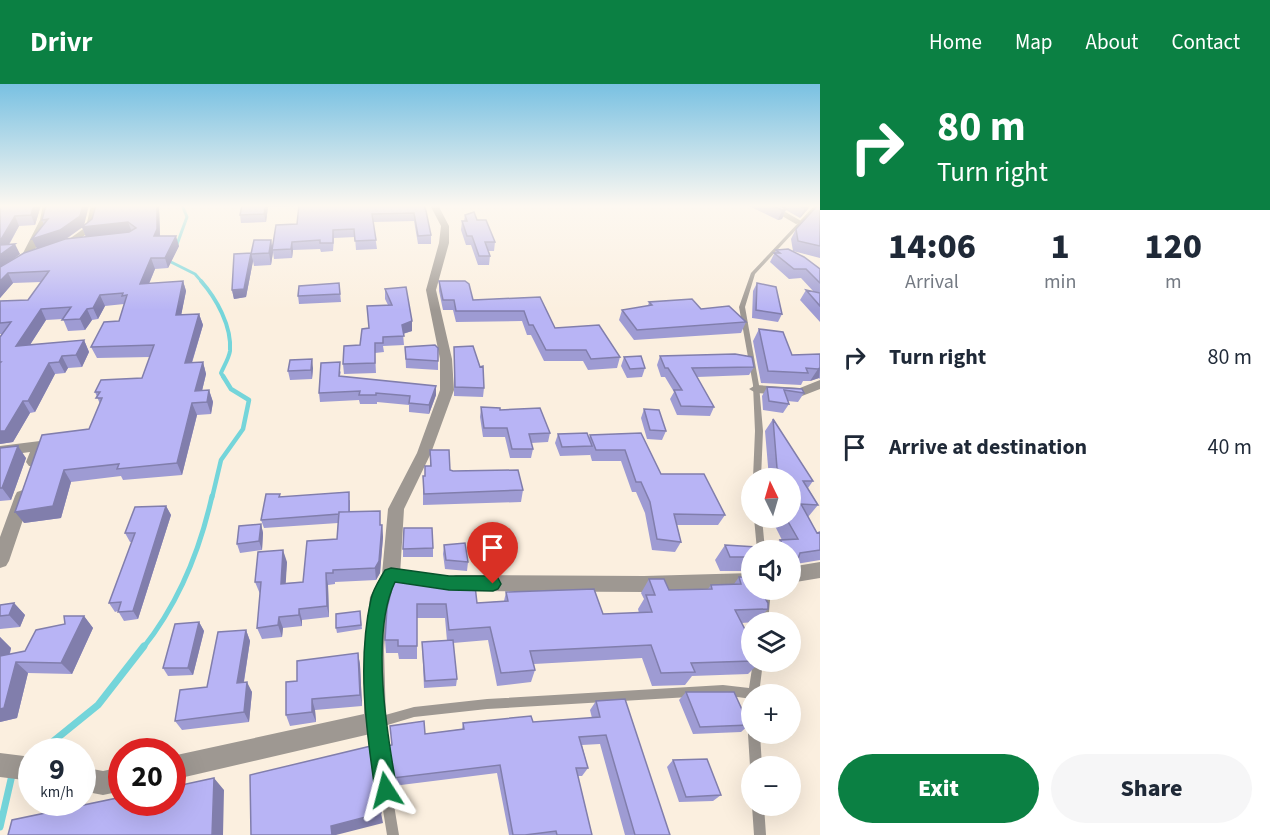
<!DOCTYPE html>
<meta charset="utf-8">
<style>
:root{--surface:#fff;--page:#f6f6f7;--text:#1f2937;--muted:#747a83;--accent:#0b8043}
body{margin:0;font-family:"Source Sans 3",sans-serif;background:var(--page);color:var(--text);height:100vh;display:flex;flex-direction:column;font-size:22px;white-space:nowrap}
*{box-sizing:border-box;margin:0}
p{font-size:20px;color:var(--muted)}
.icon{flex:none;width:33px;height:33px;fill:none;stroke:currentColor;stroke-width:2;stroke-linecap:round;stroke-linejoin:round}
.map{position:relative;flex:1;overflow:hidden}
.drawer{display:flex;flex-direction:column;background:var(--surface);width:450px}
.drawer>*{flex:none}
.hud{background:#0b8043;color:#fff;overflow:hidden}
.needle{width:39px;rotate:355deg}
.buttons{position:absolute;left:741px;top:384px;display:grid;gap:12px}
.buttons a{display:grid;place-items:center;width:60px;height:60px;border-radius:50%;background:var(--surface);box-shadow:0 6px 24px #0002;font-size:30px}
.speed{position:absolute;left:18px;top:654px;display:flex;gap:12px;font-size:30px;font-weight:700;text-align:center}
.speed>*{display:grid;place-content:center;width:78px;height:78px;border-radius:50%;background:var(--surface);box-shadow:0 6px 24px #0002;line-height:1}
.speed small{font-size:15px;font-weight:400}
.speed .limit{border:9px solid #d22;background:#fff;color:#111}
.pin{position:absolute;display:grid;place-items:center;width:51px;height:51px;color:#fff;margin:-62px -26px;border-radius:50% 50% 50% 0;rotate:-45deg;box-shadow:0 0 6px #0007}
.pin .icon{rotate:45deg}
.me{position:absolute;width:66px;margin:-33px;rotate:351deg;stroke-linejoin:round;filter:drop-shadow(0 0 4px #0008)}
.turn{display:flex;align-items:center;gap:21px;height:126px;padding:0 18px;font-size:27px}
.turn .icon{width:78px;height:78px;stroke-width:2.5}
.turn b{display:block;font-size:42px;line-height:51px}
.eta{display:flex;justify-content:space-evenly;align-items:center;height:102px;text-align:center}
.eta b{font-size:36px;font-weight:800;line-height:42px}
.cta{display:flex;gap:12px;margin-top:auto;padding:12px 18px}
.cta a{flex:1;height:69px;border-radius:36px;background:var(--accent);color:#fff;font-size:24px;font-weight:800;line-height:69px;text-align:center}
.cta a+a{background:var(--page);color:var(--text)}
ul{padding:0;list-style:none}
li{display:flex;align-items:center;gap:18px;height:90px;padding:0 18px}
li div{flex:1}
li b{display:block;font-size:22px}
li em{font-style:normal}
header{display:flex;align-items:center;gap:36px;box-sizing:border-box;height:84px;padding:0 30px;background:var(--accent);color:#fff}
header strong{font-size:28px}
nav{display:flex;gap:33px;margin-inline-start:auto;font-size:21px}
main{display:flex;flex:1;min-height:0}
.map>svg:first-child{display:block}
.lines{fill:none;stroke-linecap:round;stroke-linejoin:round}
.stream-far4{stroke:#74d5da;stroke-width:3}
.stream-far3{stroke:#74d5da;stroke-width:4}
.stream-far2{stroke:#74d5da;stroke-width:4.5}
.stream-far1{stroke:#74d5da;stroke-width:5}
.stream{stroke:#74d5da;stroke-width:7}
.lane{fill:#9e9892;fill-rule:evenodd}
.street{fill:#9e9892;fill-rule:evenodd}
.wall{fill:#9e9bd3}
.shaded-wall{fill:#817eac}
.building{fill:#b8b4f5;stroke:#817eac;stroke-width:1.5}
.route{fill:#0b8043;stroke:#07532c;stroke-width:1.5}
</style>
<header>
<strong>Drivr</strong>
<nav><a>Home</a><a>Map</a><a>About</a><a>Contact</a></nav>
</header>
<main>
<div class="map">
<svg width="820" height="751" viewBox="0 0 820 751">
<rect width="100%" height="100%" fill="#fbefdf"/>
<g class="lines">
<path class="stream-far4" d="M176 163 187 133 182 121
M171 173 169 177 195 190 202 198"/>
<path class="stream-far3" d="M201 197C216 214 232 242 230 267 229 274 224 282 221 289L224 294"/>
<path class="stream-far2" d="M212 414 221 376 243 345 249 316 231 305 223 292"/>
<path class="stream-far1" d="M143 564C178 520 200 466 212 412"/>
<path class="stream" d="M40 668 98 621 144 562
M0 743 12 691"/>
<path class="lane" d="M815 121H819L755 190 745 223 759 301 763 347 761 394H753L755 347 753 301 739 223 751 189Z
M754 434H762L765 466H757Z
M761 506H771L768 538H758Z
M753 578H763L759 610H752V615L723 611 487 625 414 633 381 643 399 751H387L369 639 371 635 414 623 487 615 723 601 749 604Z
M752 645V650H760L762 682H752V685L750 682 748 650Z
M752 722H764L766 751H754Z"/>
<path class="street" d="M43 121H51C46 150 30 186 0 196V188L21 173 40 136Z
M91 121H99L94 144 71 162H65V158L86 143Z
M430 121H438L449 142V159L436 206 452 275 454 306 431 369 404 425 400 491 388 514 384 566 386 639 383 647 172 696V672L364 630V566L370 513 382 490 388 425 417 369 440 306V275L426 206 439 159 441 142Z
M763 121H773L803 138 796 140Z
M820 296V305L802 312 756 309 749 305 756 301 800 304Z
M40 357 47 362 39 382H29L26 378 30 368 0 372V362Z
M23 406 29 408 31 412 9 477 6 482 0 484V453L15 412 17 408Z
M820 478V494L790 499V483Z
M752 489V505L644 508 456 507 450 505 447 499 450 493 456 491 644 492Z
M0 669 32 673V697L0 693Z
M82 683 103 687 122 683V707L103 711 82 707Z"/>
</g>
<path class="wall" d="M0 121H41L35 141 19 142 9 161 20 170 13 175 37 165 44 141 42 136 84 142 65 156 86 153 82 143 92 135 96 121H159L160 152 179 162 168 184 155 185 149 200 183 197 186 207 181 231 199 230 203 241 192 279 203 278 206 290 202 307 209 306 213 318 211 330 197 331 182 391 123 396 121 392 71 398 61 434 24 439 89 345 100 320 95 308 142 294 150 273 97 274 91 263 119 237 124 220 105 222 98 235 92 236 85 246 68 247 63 235 46 236 30 261 84 256 89 268 82 283 68 284 65 289 55 290 35 328 30 329 13 358 0 360V253L2 250H0V217L28 216 41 198 13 199 0 214Z
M242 121H424L431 151V160H418L414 137 373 138 377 165 356 166 355 153 334 154 333 167 321 168 320 165 293 166 292 174 274 175 273 168 271 181 254 182 253 177 246 213 234 215 232 206 251 169 271 156 272 165 297 140 299 122 268 123 266 138 241 139 240 131Z
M747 121H810L808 125 800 134 786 126 782 135 778 136Z
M820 121V174L793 167 791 155 796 145Z
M465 131 477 136 495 158 494 167H489L490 172 489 181H478L471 161H466L461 146 462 137H464Z
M776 166 820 185V238L800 216 806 206 814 208 801 194 789 195 770 178Z
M439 197 473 216 540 213 555 244 620 273 617 284 588 286 583 277H544L531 251H527L522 237 456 238 453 226H443L439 207Z
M339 199 341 218 299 220 298 212Z
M757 199 782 230 778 238 752 234 753 207Z
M385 205 412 247 403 250 404 261 383 262 384 268 375 269 376 289 344 290 343 280 360 261 369 244 388 221 385 215Z
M649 218 701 225 746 238 741 249 634 256 619 236 622 226 648 222Z
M759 245 792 271 820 270V295L819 294 810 297H803L801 301 761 299 753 257Z
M405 263 438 277V286L406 284Z
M454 263 484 304 483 313 454 312Z
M660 272 754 283 749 291 697 293 714 323 710 332 677 331 670 315 674 308 665 293H661L657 281Z
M624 273 645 284 642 293 627 294 621 282Z
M313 284 312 295 290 296 288 287Z
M341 287 340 292 436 302V311L429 330 409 328V321L377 318V320H360L359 316 320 318 319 309Z
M767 303 804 309 798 318 787 317 789 320 783 329 763 326 762 312Z
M481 323 500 326 550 349 548 358 531 359 533 365 531 374H510L505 353H483L480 333Z
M644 325 666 347 662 356 647 355 641 334Z
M773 335 813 397 808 404 818 421 808 433 817 449 820 448V476L796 480 790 487V466H772L780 456H782L771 434H790V394H769L765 347Z
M641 349 661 390 725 431 718 441H677L681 458 675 468 652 466 645 429 636 408H632L621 377H592L590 370V371L560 372 555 359 558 350 589 354 590 351Z
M0 364 26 374 11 416 0 417Z
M430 366 450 386 453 387 523 406 521 418 423 421V392H425L430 382Z
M350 416V428L382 441 383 453 380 489 376 496 335 498V500L328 501 329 533 302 536V542L283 544 282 553 262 555 257 544 260 510 255 498 287 478 285 499 303 498 337 455 338 439 264 444 261 436Z
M166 422 171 431 138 535 124 537 118 527 115 528 109 519 132 458H130L125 449Z
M261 440 263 449 262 466 240 469 237 460Z
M444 461 468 478 467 487 445 485 443 470Z
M725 461 752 466V487H720L715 476Z
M433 464V473H403V465Z
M395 492 477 519 504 517 506 508 603 530 639 529 638 525 644 515 641 509 649 495 669 506 708 505 711 501 734 500 739 493 752 506H763L761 507 768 525 756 538 741 539 760 578 748 590 692 592 685 601 652 602 642 574 534 580 535 586 531 598 497 602 488 556 453 559 457 595 456 602 424 604 422 558 447 557 445 534H417V575H399L398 569H386L385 556Z
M14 519 25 531 20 543 0 545V521Z
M360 527 362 545 337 549 336 544Z
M84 532 93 544 72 590 28 589 17 634 0 638V553L11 564 10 570 25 567 65 540Z
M199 538 204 547 193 591 168 592 163 584Z
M246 546 250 557 244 598 252 608 249 638 182 646 175 637 207 603Z
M358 569 360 581 362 622 315 626 316 638 290 642 286 631 297 597Z
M686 608 749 641 741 648 693 650 679 616Z
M596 617 670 751H625L600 660 582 661 588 684 582 692H578L592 751H509L497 689 393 702 387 662 425 650 462 645 463 639 533 638 592 634 590 626Z
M673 676 721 711 713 717 679 718 667 683Z"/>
<path class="shaded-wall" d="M34 121H41L35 141 31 131Z
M83 121H89L84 142 64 156 37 165 32 155Z
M157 121H159L160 155 154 152Z
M266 121H268V123L266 138 264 130Z
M808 121H810L808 125 800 134 805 124Z
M786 125 782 135 778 136 782 126Z
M15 132 19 142 5 167 15 160 20 170 0 185V157Z
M128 138 132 148 86 153 82 143Z
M176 152 179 162 168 184 165 174Z
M271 156 273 168 271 181 269 169Z
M292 158 293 166 292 174 291 165Z
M251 169 253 177 246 213 234 215 232 206Z
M151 174 155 185 144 211 140 200Z
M8 189 13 199 0 214V197Z
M183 197 186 207 179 242 176 231Z
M100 211 105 222 98 235 93 224Z
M41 225 46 236 22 273 16 262Z
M87 225 92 236 85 246 80 235Z
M199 230 203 241 188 291 185 279Z
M412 237V247L402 250V241Z
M84 256 89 268 82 283 76 271Z
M62 272 68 284 65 289 59 278Z
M312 275 313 284 312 295 311 286Z
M203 278 206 290 199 319 195 307Z
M49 279 55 290 35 328 28 317Z
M820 284 819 294 810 297 818 285Z
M436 302V311L429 330V321Z
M209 306 213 318 211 330 207 318Z
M23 317 30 329 13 358 0 360V347Z
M192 319 197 331 182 391 177 379Z
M18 362 26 374 11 416 2 404Z
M64 386 71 398 61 434 24 439 15 428Z
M166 422 171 431 138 535 133 527Z
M261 440 263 449 262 466 259 457Z
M382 441 383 453 380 489 376 496 375 484Z
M283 466 287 478 285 512 281 500Z
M326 489 328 501 329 533 327 522Z
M14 519 25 531 20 543 9 531Z
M299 525 302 536V542L299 531Z
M84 532 93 544 72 590 61 579Z
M279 533 283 544 282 553 278 541Z
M199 538 204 547 193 591 188 584Z
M246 546 250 557 242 609 237 599Z
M0 553 11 564 6 584 0 579Z
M358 569 360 581 362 622 360 611Z
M16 578 28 589 17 634 0 638V625Z
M247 598 252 608 249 638 244 628Z
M312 615 315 626 316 638 312 628Z
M214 694 224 706 223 751H212Z
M381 729 383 739 336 751H332L331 742Z"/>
<path class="building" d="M0 121H34L31 131 15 132 0 157Z
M46 121H83L80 132 60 146 32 155 48 135 42 136Z
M96 121H157V145L154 152H176L165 174H151L140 200 183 197 176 231 199 230 185 279 203 278 195 307 209 306 207 318 192 319 177 379 117 385 119 380 64 386 53 422 15 428 42 351 89 345 102 314H96L100 308H95L101 296 142 294 154 261 91 263 104 238 119 237 127 211 122 212 123 209 100 211 93 224 87 225 80 235 62 236 71 223 41 225 16 262 84 256 76 271 62 272 59 278 49 279 28 317H23L5 347H0V279L1 278H0V253L11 238 0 239V217L28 216 49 187 8 189 0 197V183L24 169 65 155 129 148 136 144 128 138 82 143 92 135Z
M242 121H266L264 130 240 131Z
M299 121H424L426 127 431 151 418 152 414 129 372 130 376 156 355 157 354 145 333 146V159H320V156L292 158 291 165 272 166 276 141 297 140Z
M770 121H779L786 125 782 126Z
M798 121H808L805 124Z
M818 121H820V162L798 157 796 145Z
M474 128 477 136H486L495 158H485L490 172H479L472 152H467L462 137H467L465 131Z
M254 156H271L269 169 251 170Z
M15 160 0 171V161Z
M788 165 804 173 820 185V199L806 185H794L774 169H780L776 166Z
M251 169 244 205 232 206 234 170Z
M439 197H465L469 200 473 216 540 213 555 244 599 241 620 273 591 275 586 266H546L533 241H529L524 227H456L454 216H443Z
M339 199 340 210 298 212 299 202Z
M757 199 776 203 782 230 756 226Z
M406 203 412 237 402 241 404 252 383 253V259H375V279L343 280 344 262 360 261 362 245 369 244 367 222 392 221 385 205Z
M806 206 820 209V222Z
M692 215 701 225 729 222 746 238 637 246 622 226 652 221 649 218Z
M759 245 783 248 792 271 820 270V284L818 285 806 284 808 289 768 287Z
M435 261 438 264V277L406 275 405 263Z
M473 262 480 283 483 282 484 304 455 303 454 263Z
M735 270 752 273 754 283 692 284 714 323 681 322 674 306H682L668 284H665L660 272Z
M641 272 645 284 630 285 624 273Z
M312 275 311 286 288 287 290 276Z
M340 278 339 292 436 302 429 321 409 319 410 312 376 309V311H359L360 307 319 309 321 279Z
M767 303 802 305 804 309 784 306 789 320 769 317Z
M481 323 500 324V326L540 324 550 349 529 350 533 365H512L507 344H484Z
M644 325 659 326 666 347 650 346Z
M773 335 813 397H803L818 421 801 420 817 449 820 448V466L800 469 796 481 790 473V466H786L780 456 798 455 786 434H790V394H783L777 384Z
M587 349 592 362 562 363 558 350Z
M641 349 661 390H704L725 431 674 430 681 458 657 455 650 418 641 398H636L625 366H596L590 351Z
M18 362 2 404H0V364Z
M430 366H449L450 386 453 387 518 386 523 406 424 410 423 392H425V382H431Z
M349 408V428H339V430L261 436 266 410H280L279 413Z
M166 422 133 527 118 528 121 518 109 519 135 449H125L135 423Z
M380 427V441H382L379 477 375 484 333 486V489H326L327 522 299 525V531L279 533 278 541 257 544 261 498H255L258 468 283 466 281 500 303 498 307 457 337 455 339 428Z
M261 440 259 457 237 460 239 442Z
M404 444H432L433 464 403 465Z
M465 459 468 478 446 476 444 461Z
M725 461 757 463 759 466H752V473H730Z
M395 492 474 493 477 519 508 517 506 508 594 505 603 530 652 528 646 511H655L649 495H664L669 506 712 505 711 501 741 500 739 493H752V506H760L768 519V525L735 526 752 559V577L691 579 695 588 661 589 651 561 530 567 535 586 501 589 490 543 449 546 446 520H417V562H398V556H385L387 524Z
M14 519 9 531 0 532V521Z
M360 527 361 541 336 544V530Z
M64 532H84L61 579 16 578 4 624 0 625V572L25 567 36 546 65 540Z
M199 538 188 584H163L175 540Z
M246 546 237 599 247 598 244 628 175 637 180 606 207 603 218 548Z
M453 556 457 595 425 597 422 558Z
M358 569 360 611 312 615V628L286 631V598L297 597V577Z
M686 608H734L749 641 700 643Z
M625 615 670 751H635L606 651 579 653 588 684H576L592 751H557L556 747 525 751H513L500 681 393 694 387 662 392 661 390 642 424 637 425 650 464 645 463 639 531 632 533 638 600 633 596 617Z
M371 662 381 729 331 742 332 751H251L250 691Z
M707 675 721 711 686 713 673 676Z
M214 694 212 751H8L12 736 122 713V718H172V703Z"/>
<linearGradient id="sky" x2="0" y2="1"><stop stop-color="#79c1e2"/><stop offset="0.54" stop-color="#fdf8f1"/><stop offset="1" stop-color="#fdf8f1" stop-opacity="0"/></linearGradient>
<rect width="820" height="226" fill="url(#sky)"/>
<path class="route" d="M391 484 449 492H493L498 494 501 500 498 505 493 507 449 506 395 498C370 550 387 650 397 706L393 714 386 717 378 714 375 706C366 644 357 578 371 515 373 505 380 495 385 486Z"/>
</svg>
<div class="buttons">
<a><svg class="needle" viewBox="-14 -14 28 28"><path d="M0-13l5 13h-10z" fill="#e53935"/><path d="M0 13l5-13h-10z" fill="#747a83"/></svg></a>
<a><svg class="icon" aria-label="sound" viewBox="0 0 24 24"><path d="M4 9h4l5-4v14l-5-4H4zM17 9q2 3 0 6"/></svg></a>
<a><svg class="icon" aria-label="layers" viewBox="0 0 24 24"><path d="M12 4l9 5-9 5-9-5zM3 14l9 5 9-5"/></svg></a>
<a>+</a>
<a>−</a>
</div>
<div class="speed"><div>9<small>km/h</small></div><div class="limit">20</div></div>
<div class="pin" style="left:493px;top:500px;background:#d93025"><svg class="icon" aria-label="arrive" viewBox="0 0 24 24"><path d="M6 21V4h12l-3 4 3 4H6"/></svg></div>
<svg class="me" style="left:386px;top:706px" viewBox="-20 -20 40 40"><path d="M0-17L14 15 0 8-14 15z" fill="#0b8043" stroke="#fff" stroke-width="4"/></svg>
</div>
<section class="drawer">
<div class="hud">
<div class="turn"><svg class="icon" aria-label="right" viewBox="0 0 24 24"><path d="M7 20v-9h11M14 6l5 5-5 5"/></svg><div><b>80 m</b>Turn right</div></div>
</div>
<div class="eta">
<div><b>14:06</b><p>Arrival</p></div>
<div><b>1</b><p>min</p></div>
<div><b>120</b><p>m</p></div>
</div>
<ul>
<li><svg class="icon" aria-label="right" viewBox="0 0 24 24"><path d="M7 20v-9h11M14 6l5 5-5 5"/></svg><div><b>Turn right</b></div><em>80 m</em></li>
<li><svg class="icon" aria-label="arrive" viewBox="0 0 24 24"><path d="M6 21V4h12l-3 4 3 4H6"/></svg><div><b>Arrive at destination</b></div><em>40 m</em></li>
</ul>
<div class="cta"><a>Exit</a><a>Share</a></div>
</section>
</main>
